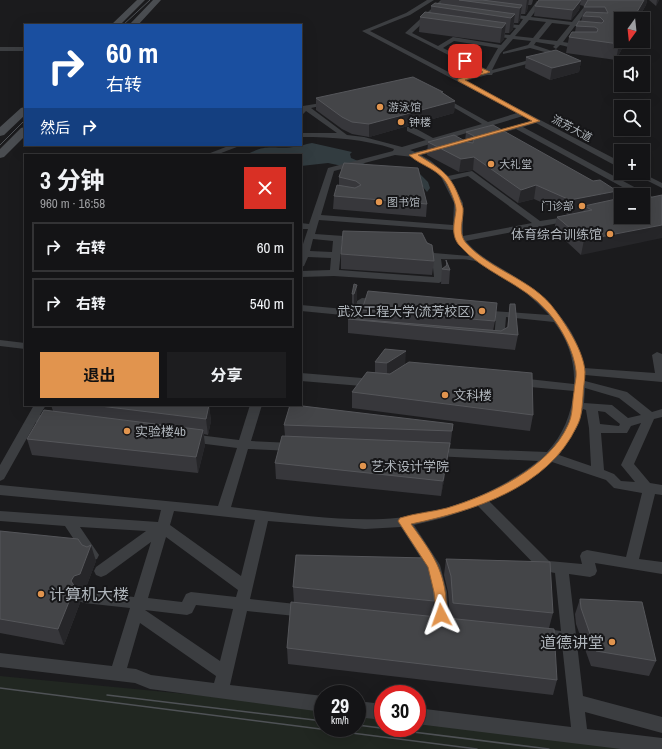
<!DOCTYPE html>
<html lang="zh">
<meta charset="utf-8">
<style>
:root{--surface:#141416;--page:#1d1d1f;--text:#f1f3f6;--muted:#9d9ea1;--line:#333335;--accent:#e1944e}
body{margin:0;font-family:"Archivo Narrow","Noto Sans SC",sans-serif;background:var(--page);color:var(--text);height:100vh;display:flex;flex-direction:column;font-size:15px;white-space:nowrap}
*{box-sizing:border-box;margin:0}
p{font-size:13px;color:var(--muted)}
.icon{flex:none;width:22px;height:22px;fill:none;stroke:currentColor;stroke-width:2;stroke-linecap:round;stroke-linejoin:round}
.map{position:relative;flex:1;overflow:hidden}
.panel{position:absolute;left:24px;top:154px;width:278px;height:252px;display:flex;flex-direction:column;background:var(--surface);border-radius:0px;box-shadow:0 4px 16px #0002,0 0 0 1px var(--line)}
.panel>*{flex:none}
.banner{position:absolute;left:24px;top:24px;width:278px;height:122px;border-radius:0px;box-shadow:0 4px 16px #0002,0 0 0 1px var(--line);background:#1a4fa0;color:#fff;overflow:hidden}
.needle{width:26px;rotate:195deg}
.tools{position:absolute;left:614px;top:12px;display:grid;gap:8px}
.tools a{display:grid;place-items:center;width:36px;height:36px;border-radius:0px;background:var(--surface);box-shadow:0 4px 16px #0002,0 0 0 1px var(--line);font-size:20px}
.speed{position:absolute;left:314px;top:685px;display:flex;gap:8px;font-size:20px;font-weight:700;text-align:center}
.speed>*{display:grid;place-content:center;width:52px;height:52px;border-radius:50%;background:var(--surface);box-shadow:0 4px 16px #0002,0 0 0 1px var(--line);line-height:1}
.speed small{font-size:10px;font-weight:400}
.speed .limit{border:6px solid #d22;background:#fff;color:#111}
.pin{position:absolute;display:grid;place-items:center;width:34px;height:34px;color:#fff;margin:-17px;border-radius:8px;box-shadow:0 2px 6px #0006}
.me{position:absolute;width:44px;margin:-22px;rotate:356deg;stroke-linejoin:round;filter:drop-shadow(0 0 3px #0008)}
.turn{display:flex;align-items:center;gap:14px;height:84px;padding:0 16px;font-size:18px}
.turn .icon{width:52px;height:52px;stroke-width:2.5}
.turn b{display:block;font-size:28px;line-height:34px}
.then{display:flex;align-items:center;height:38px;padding:0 16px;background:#0003;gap:8px;font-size:15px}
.round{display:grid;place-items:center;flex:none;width:42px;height:42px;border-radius:0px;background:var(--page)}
.overview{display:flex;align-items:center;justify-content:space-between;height:68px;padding:0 16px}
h1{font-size:24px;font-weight:700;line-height:30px}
.cta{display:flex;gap:8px;margin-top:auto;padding:8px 16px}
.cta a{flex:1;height:46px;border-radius:0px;background:var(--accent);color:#111;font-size:16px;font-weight:700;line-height:46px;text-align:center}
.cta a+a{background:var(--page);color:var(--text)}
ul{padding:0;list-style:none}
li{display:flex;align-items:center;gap:12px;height:50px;margin:0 8px 6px;padding:0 8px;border:2px solid var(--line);border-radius:0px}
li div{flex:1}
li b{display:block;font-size:15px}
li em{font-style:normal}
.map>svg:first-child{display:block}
.green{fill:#212721}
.water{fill:#323c40}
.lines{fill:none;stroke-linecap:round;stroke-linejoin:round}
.minor{fill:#3c3e41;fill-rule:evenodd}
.tertiary{fill:#3c3e41;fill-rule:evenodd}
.secondary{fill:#4a4d51;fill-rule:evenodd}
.tram-far1{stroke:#4f5256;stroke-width:1}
.tram{stroke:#4f5256;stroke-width:1.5}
.wall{fill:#37373b}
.shaded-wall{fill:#262629}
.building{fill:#444548;stroke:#55565a}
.route{fill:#e1944e;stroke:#926033}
.poi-dot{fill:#e1944e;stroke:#161618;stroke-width:1.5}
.labels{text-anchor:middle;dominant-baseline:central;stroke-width:4;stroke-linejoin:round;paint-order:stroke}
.far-poi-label{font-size:11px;fill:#afb5bb;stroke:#161618;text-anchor:start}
.far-street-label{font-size:11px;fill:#afb5bb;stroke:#161618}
.poi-label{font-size:13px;fill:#afb5bb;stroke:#161618;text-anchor:start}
.near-poi-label{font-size:16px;fill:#afb5bb;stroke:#161618;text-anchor:start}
</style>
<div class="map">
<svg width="662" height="749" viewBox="0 0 662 749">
<rect width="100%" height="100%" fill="#1b1b1d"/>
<path class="green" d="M0 676 207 696 323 710V728H357V714L383 717V728H417V722L642 749H0Z"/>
<path class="water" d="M312 143 352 152 350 154 351 158 372 167 417 171 428 182 430 188 427 192 419 182 328 163 301 166V155H246C267 143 272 150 293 147 299 147 305 144 312 143Z"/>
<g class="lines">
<path class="minor" d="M427 0H434L410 15 370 31 460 78 482 72 405 33 441 0H447L412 33 438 46 453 37 501 45 507 38 488 35V33L510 35 516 28 497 25V23L519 25 523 19 504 16V14L526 16 537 1 542 2 531 17 572 22 584 7H588L578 23 588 24 591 22 593 25 589 28 575 26 563 42 576 44 581 42 584 44C577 50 569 47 560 45L556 49 553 47 555 45 536 42 534 45 555 52 552 54 530 48 503 54V52L528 45 531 41 513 39 500 54 492 70 540 57 542 58V60L493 73 492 75H487L465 81 621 162V167H618L536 123 523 127 662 202V208L643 198V195H637L516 129 490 136 486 134 531 121 523 116 410 150 415 152 443 146V150L421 155 431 161 448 176 472 171 540 221 572 216 573 218 569 221 466 241C478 256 493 263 509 273 544 294 578 326 584 368L655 373 652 355 657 352 662 354V382L585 375V381L627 392 652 412 662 409V417L654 419 634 464 650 483 662 485V495L655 494 639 559 662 562V574L595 563 597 571 595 575 590 577 569 574 583 696 662 717V733L585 712 587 729 662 738V749H621L417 724V708L571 727 562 644 534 640 532 635 534 630 539 628 561 631 555 573 540 570 478 506 443 518 414 525 440 565 447 592 449 626 447 631 442 632 437 631 435 626 433 592 426 566 401 527 365 529 268 521 250 599 305 605 310 607 312 611 310 615 305 617 247 611 230 685 323 696V712L150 689 135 683 0 667V653L112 666 130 608 84 603 79 601 77 597 79 593 84 591 134 597 151 542 106 575 101 577 96 575 94 571 96 567 146 531 80 527 99 555 97 559 92 561 87 559 65 526 0 521V511L158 522 161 510 0 495V485L218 506 237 448 190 442 186 441 184 438 186 435 190 434 239 440 250 405H262L251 441 292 443 296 444 298 447 296 450 292 451 248 449 231 507C281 513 333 521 383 519 437 516 495 495 538 461L434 456 430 455 428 452 430 449 434 448 547 452C563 435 571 415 574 391L519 386 513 382 519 378 574 384C575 361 568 340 554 322L506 317 504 342 499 345 493 344 492 342 494 340 496 316 478 314 477 312 478 310 549 315C532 296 502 272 478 262 468 258 452 260 441 259L444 280 439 283 334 276 301 277V271L330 270 331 258 308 257 304 266 301 267V250L308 229H301V223L309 224 328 168 393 151 394 149C364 139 333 137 301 137V133H337L306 111 301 116 303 106 333 101V103L311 108 347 135 364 137 402 147 426 140 407 131V127H413L433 138 482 124 441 100V98H445L488 122 517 113 362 31 406 13ZM529 20 546 22 533 38 515 36ZM552 23 570 25 557 41 539 39ZM454 41 498 48 486 69 443 48ZM395 155 413 157 426 164 441 177 454 203 453 225 321 215 334 171ZM468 176 532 223 463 236V203L451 180ZM319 220 453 230 457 241 469 256 434 253 429 243 426 242 421 245 427 257 432 258 434 277 339 270 342 241 358 243 362 240 358 237 315 234ZM313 239 333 241 332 252 310 251ZM585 388 619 398 641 415 628 418 612 405 584 403ZM583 409 586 410 589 428 591 466 559 455 576 429ZM598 411 605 412 620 424 619 426 600 424ZM641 423 621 465 635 482 621 481 614 474 604 470 601 433H627L631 426ZM552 462 606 480 614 488 642 493 626 557 587 550 582 552 580 556 582 564 549 561 489 501 521 485ZM174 511 255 520 241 576 170 525ZM166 537 238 590 236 597 191 592 186 594 182 602 148 598ZM196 605 233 609 220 661 145 610 187 615 192 613ZM140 623 216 676 214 683 151 675 136 669 127 668Z
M231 145H242L216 155H205Z
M632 173H642L662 183V188Z
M362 298 379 299 384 302 379 305 366 304 360 327 363 330 358 333 350 331 349 329 353 316 301 311V305L355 310 357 301Z
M0 340 25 343V349L0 346Z
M301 373 374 379 380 383 374 387 301 381Z
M34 405H46L40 415 56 418 58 421 52 425 36 422 4 479 0 481V465Z
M357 701 383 704V720L357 717Z"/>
<path class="tertiary" d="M0 47H25V51H0Z"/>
<path class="secondary" d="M137 0H145L120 25H111Z
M153 0H161L138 25H129Z
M25 107V115L4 135 0 136V127L21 108Z
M25 127V136L4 157 0 158V149L21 128Z"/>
<path class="tram-far1" d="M123 25 150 0
M0 145 25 120"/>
<path class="tram" d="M0 688 477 749
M107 695 323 721
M357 725 549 749"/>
</g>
<path class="wall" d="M441 0H533L532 4 531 5H528L527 11 525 14H521L520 20 518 23H514L513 29 509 33H505L504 39 500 43 419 32 420 17 431 13V6L441 4Z
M539 0H647L646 5 638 19H621V41H626L616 60 566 53 569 37 575 32 576 26 581 22 584 6 580 5 579 10 571 20 534 16 535 6Z
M649 0H659L656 6Z
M526 57 581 61 579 72 550 80 525 68Z
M443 93 455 101 454 113 369 137 352 134 342 129 316 110V98Z
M466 132 593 181 617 191 615 200 581 255 554 230 557 217 583 211 568 214 534 199 518 203 473 170 459 172 427 155 428 142 465 141Z
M344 163 427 204 426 217 333 209 334 196 339 185V177Z
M341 254 434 261 432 275 341 269Z
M446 260 450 270 449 284H441L442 269 446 267Z
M357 285V299L354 308H352V294Z
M510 304 518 335 515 350 348 333V319H362V310L495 321 493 331H501L507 328Z
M375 362 405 365 533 415 530 431 352 408V392L375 373Z
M51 405H209L211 421 208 435 204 434 205 445 198 473 32 455 27 439 53 411Z
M453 424 451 440 450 447H449L448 459 441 496 276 479 275 463 285 436 284 425Z
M0 531 82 545 96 561 85 590 78 592 77 594 80 603 64 645 0 633Z
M446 559 553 613 549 628 557 680 553 695 288 664 287 648 294 603 293 587 434 601 432 616 450 618 448 592 444 575Z
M580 599 656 661 649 676 591 666 576 624 575 614Z"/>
<path class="shaded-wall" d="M527 0H529L527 11 525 14Z
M581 0 579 10 571 20 573 10Z
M644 0H647L646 5 638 19H633Z
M657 0H659L656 6Z
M522 5 520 20 518 23 520 8Z
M515 14 513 29 509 33 511 18Z
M506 23 504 39 500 43 502 28Z
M621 40V41H626L616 60 619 44Z
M581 61 579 72 550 80 552 68Z
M455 101 454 113 369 137V124Z
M474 157 473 170 459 172 461 159Z
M536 185 534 199 518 203 521 190Z
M617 191 614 205 584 206 583 211 568 214 570 200Z
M662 225V238L581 255 584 240Z
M357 285V299L354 308V294Z
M406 351 405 367 387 378V363Z
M209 405 211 421 208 435 206 419Z
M203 430 205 445 198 473 196 457Z
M450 443 448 459 441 496 443 481Z
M91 545 96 561 85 590 78 592 77 594 80 603 64 645 58 629 71 581Z"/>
<path class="building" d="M459 0H482L522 5 520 8Z
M539 0H581L573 10 535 6Z
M588 0H644L633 19H621V40L619 44 569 37 572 32H597L598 29 595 27 576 26 579 21 602 23 604 21 600 17 583 16 586 12 608 13 605 7H584Z
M435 3 515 14 511 18 431 6Z
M425 12 506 23 502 28 420 17Z
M556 50 581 61 552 68 526 57Z
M413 77 443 92H441L455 101 369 124 352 122 342 117 316 98Z
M493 125 593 181 600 180 617 191 570 200 536 185 521 190 474 157 461 159 428 142 454 135 467 142 473 143 474 136 466 132Z
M344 163 418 168 427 204 334 196 337 185 355 188 361 185 356 181 339 177Z
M662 195V225L584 240 557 217 592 210 584 206 621 198V217H643V199Z
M343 231 422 233 427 243 432 245 434 261 341 254Z
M446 260 450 270 442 269 447 265Z
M354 284 357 285 354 294H352Z
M368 291 497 303 495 321 362 310Z
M510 304H515L518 335 348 319V315L354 319 501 331 508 327Z
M385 349 406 351 387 363 375 362Z
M409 362 532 373 533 415 352 392 367 372 390 374Z
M92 405H209L206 419Z
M290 405H294L453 424 452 431 284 425Z
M44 410 203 430 196 457 27 439Z
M282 436 450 443 443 481 275 463Z
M0 531 78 539 82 545 87 547 91 545 80 574 74 576 71 581 75 587 58 629 0 619Z
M296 555 428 558 433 577 434 601 293 587Z
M446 559 550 562 553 613 453 603 451 576Z
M580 599 642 602 656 661 596 651 581 608Z
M291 602 554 629 557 680 287 648Z"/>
<path class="route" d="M465 60 490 72 465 80 540 121 418 155C439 168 450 173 459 197 460 200 462 205 463 208 464 220 457 232 466 243 491 271 533 279 555 310 567 326 584 352 585 372 585 380 583 389 583 396 582 406 582 417 577 426 548 488 473 511 411 524 429 549 444 568 446 600 447 606 448 613 446 618L441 620 437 618 434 592 428 567 400 524 398 521 400 518C415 513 432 512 447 508 490 495 549 468 568 425 573 415 572 403 574 392 574 386 577 378 576 371 574 351 561 327 548 312 523 283 483 273 459 245 450 234 455 221 456 210 456 203 450 190 447 184 439 169 421 166 409 155L532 121 458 81V79L483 72 463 62Z"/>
<g class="poi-dot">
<circle cx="380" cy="107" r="4"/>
<circle cx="401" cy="122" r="4"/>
<circle cx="491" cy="164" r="4"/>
<circle cx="379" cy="202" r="4"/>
<circle cx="582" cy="206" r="4"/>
<circle cx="610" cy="234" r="4"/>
<circle cx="482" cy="311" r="4"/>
<circle cx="445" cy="395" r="4"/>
<circle cx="127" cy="431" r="4"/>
<circle cx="363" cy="466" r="4"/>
<circle cx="41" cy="594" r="4"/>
<circle cx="612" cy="642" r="4"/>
</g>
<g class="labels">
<g class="far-poi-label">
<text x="388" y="107">游泳馆</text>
<text x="409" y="122">钟楼</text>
<text x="499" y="164">大礼堂</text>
<text x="387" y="202">图书馆</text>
<text x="574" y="206" text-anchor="end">门诊部</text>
</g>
<g class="far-street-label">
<text transform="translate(572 128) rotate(28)">流芳大道</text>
</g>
<g class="poi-label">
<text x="602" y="234" text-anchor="end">体育综合训练馆</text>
<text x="474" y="311" text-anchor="end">武汉工程大学(流芳校区)</text>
<text x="453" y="395">文科楼</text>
<text x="135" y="431">实验楼4b</text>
<text x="371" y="466">艺术设计学院</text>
</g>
<g class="near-poi-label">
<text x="49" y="594">计算机大楼</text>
<text x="604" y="642" text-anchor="end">道德讲堂</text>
</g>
</g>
</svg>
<div class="tools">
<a><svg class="needle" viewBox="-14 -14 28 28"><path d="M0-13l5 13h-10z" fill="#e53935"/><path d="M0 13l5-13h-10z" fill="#9d9ea1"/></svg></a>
<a><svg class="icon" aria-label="sound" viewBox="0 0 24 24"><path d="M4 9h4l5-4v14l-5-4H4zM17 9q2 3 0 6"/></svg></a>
<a><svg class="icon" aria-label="search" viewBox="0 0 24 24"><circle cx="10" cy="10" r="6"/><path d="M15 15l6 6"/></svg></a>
<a>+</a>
<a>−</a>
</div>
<div class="speed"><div>29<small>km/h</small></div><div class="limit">30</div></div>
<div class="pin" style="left:465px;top:61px;background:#d93025"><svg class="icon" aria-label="arrive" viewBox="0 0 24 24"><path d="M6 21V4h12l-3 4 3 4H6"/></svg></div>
<svg class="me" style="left:441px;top:615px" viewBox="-20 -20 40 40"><path d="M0-17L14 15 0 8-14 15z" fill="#e1944e" stroke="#fff" stroke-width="4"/></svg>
<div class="banner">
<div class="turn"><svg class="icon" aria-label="right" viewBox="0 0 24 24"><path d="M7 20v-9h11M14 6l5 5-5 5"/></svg><div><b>60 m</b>右转</div></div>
<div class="then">然后<svg class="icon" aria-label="right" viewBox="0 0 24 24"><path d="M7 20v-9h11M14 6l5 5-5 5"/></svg></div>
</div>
<section class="panel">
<div class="overview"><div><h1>3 分钟</h1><p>960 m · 16:58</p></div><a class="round" style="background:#d93025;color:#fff"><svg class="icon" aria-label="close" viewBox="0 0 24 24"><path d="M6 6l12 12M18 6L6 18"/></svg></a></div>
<ul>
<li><svg class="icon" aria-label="right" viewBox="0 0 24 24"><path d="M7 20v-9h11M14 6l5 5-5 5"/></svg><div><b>右转</b></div><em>60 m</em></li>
<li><svg class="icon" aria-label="right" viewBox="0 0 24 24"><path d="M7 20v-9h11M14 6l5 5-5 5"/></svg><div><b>右转</b></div><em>540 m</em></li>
</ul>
<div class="cta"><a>退出</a><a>分享</a></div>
</section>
</div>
